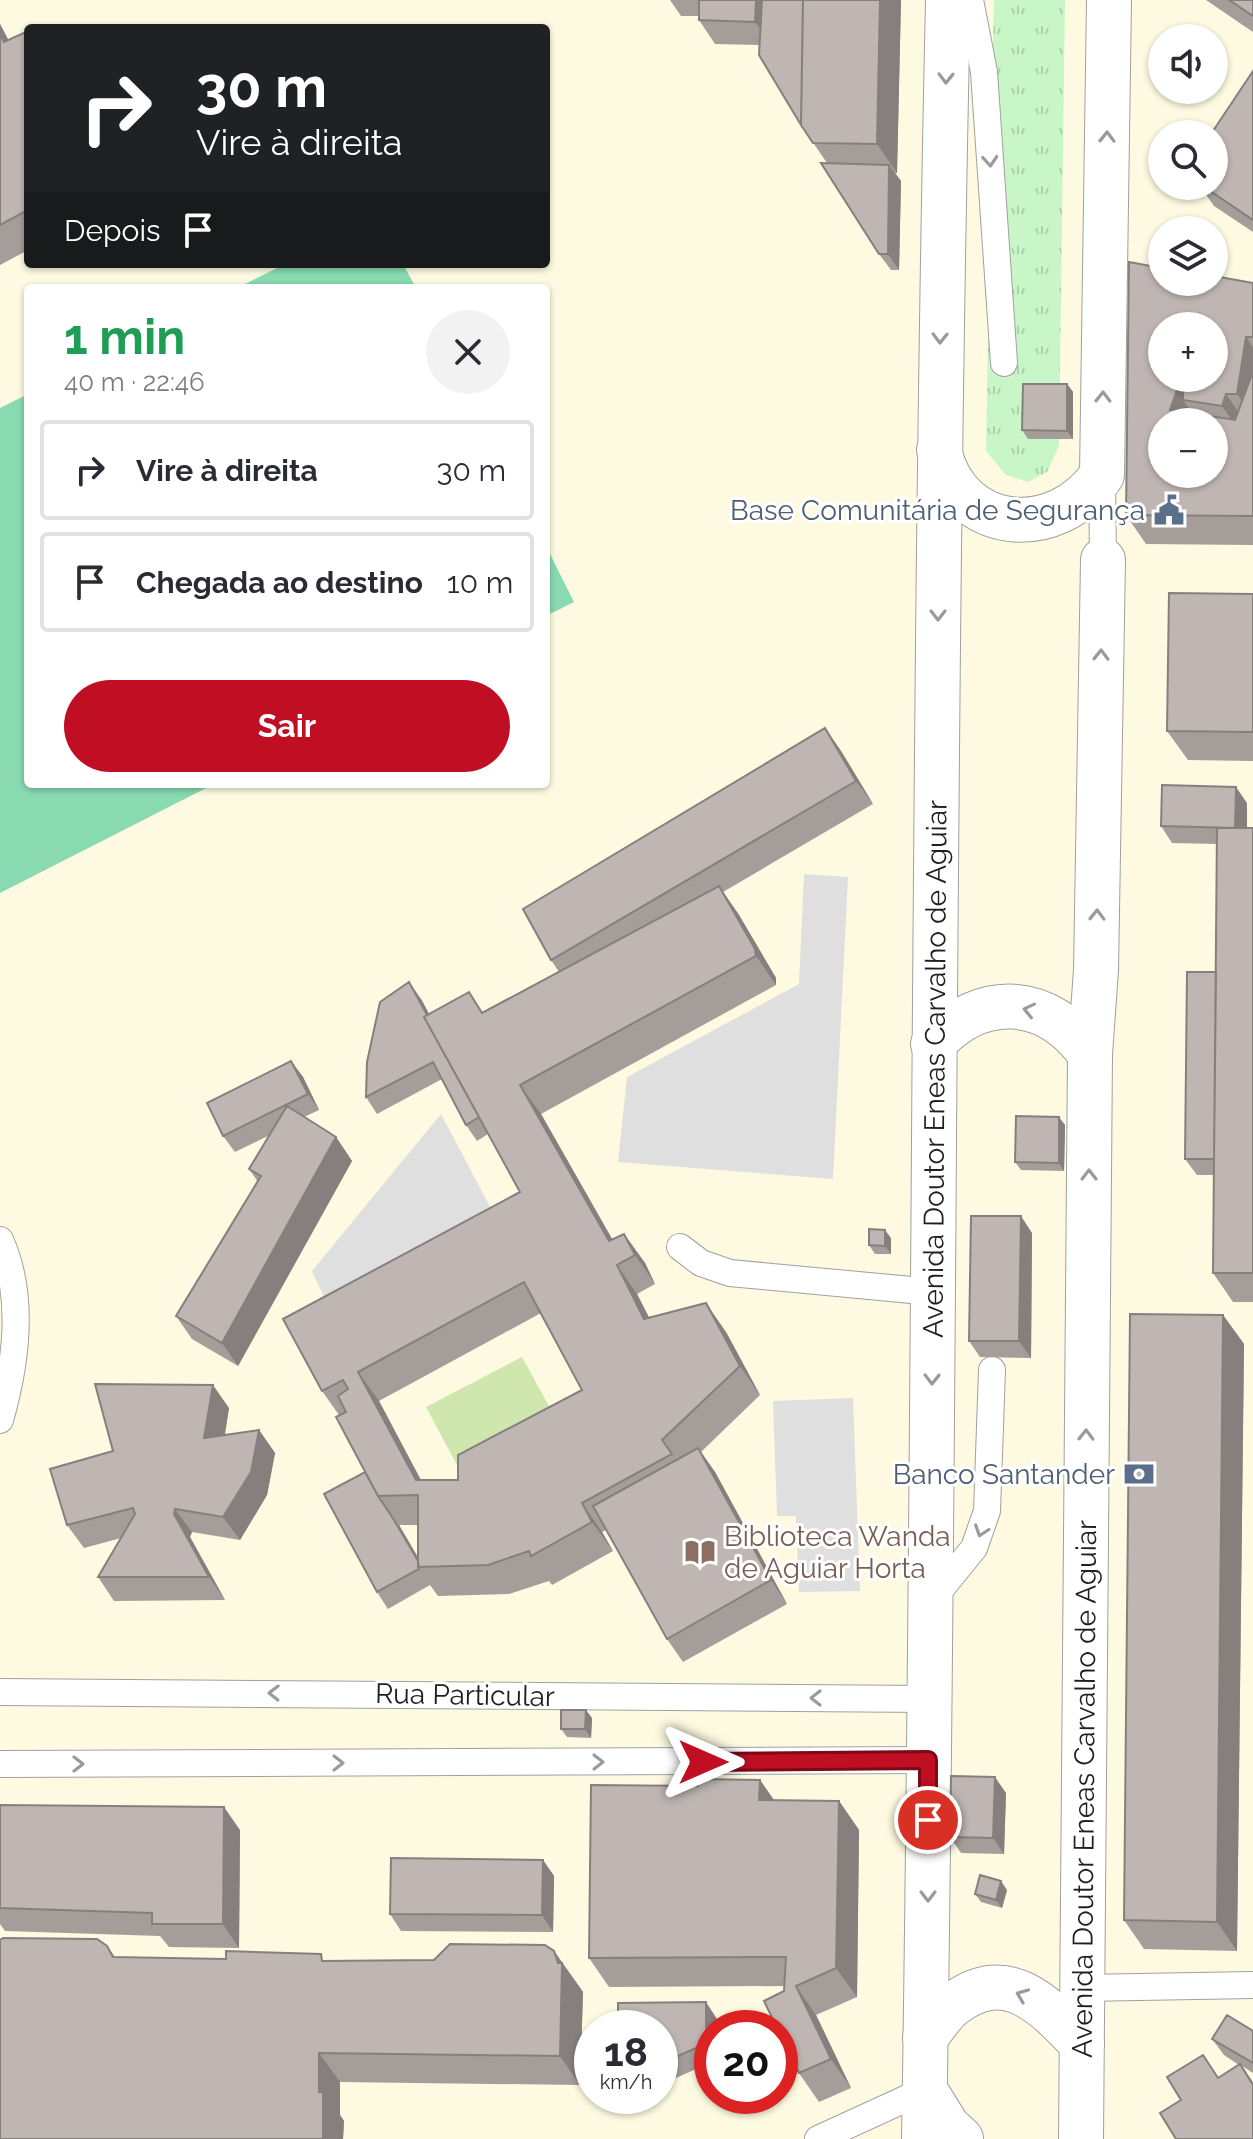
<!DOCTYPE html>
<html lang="pt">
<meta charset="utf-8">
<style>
:root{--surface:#fff;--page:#f2f2f3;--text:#2b2b33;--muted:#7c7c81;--line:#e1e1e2;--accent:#c00e23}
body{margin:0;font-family:Raleway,sans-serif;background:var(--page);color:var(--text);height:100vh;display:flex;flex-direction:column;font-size:30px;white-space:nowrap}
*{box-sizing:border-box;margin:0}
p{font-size:26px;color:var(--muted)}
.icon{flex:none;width:44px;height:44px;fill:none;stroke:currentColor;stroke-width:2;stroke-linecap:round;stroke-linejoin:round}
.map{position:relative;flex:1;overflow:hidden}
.side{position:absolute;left:24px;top:284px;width:526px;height:504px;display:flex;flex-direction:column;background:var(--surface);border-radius:8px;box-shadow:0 2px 6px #0004}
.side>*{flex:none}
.top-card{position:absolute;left:24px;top:24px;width:526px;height:244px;border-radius:8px;box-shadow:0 2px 6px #0004;background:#202124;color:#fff;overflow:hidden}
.tools{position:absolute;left:1148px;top:24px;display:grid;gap:16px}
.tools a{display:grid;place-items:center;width:80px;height:80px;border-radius:50%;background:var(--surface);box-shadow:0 2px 6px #0004;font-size:40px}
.speed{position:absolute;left:574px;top:2010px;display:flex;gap:16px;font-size:40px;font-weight:700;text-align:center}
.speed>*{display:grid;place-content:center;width:104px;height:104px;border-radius:50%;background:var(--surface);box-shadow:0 2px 6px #0004;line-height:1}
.speed small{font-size:20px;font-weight:400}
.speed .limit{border:12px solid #d22;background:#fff;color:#111}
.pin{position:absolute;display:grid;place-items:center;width:68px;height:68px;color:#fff;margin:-34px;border:4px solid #fff;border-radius:50%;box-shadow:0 2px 8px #0007}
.me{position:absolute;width:88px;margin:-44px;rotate:90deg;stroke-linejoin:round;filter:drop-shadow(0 0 6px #0008)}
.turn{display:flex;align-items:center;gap:28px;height:168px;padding:0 40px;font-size:36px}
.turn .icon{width:104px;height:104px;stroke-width:2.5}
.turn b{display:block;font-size:56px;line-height:68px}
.then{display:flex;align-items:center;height:76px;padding:0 40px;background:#0003;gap:16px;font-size:30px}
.round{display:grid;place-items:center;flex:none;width:84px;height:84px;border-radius:42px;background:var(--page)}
.summary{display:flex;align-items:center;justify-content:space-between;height:136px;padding:0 40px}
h1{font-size:48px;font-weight:700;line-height:60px;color:#1e9e55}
.action{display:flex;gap:16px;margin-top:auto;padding:16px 40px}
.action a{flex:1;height:92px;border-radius:48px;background:var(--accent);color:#fff;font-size:32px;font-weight:700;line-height:92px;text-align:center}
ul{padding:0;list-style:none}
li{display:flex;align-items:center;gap:24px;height:100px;margin:0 16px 12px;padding:0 24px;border:4px solid var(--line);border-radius:8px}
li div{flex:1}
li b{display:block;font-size:30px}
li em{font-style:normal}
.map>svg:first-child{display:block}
.education{fill:#fdfae1;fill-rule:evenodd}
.grass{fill:#d0e6af}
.park{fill:url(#park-tufts)}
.pitch{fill:#89d9b1}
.parking{fill:#dfdfdf}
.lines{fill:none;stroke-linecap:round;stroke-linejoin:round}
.service-casing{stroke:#a0a0a0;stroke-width:28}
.minor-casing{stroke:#a0a0a0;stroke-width:46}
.service{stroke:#fff;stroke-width:26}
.minor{stroke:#fff;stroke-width:44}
.wall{fill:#a49d9a;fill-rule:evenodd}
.shaded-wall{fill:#867f7d}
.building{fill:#bfb6b3;stroke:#867f7d;stroke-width:2;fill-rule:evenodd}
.oneway{stroke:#9a9a9a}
.route-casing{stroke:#7d0917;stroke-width:20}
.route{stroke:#c00e23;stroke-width:14}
.labels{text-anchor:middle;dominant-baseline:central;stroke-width:6;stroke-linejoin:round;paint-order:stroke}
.service-label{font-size:28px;fill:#4e5e75;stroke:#fff;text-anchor:end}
.street-label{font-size:28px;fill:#1f1f1f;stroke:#fff}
.education-label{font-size:28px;fill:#785e54;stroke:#fff;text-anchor:start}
</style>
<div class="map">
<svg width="1253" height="2139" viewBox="0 0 1253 2139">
<defs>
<pattern id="park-tufts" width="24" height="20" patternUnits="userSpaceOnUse" patternTransform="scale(2)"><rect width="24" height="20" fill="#c8f6c6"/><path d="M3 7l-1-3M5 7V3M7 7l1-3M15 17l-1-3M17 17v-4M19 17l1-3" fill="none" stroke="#abd2aa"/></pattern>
</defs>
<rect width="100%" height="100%" fill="#efebe6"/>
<path class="education" d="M0 0H1253V2139H0ZM28 28H546V264H28ZM1162 38H1214V90H1162ZM1162 134H1214V186H1162ZM1162 230H1214V282H1162ZM28 288H546V784H28ZM1162 326H1214V378H1162ZM1162 422H1214V474H1162ZM592 2028H660V2096H592ZM712 2028H780V2096H712Z"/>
<path class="grass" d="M522 1357 555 1417 459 1469 426 1407Z"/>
<path class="park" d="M994 0H1065L1059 446 1047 472 1028 482 1006 475 986 451Z"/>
<path class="pitch" d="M285 264H403L416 288H237Z
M28 394V784H214L0 893V408Z
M546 546 574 602 546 616Z"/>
<path class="parking" d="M804 874 848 877 833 1179 618 1162 627 1077 799 984Z
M441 1114 497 1220 331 1312 312 1271Z
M853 1398 860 1591 799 1592 796 1516H777L773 1401Z"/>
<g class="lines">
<g class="service-casing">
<path id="service" d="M970 0 984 72 1004 363
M1102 475 1103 560
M0 1240C25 1295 16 1364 0 1420
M680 1247 701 1263 730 1273 933 1292
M931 1601 974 1548 987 1511 992 1370
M0 1692 929 1699
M0 1764 928 1760
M1081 1988 1253 1985
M818 2139 925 2090"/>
</g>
<g class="minor-casing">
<g id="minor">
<path d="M939 450C958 535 1057 541 1102 475L1109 0"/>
<path d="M933 1044C982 990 1048 995 1090 1054"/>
<path d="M925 2038C934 2027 943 2012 954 2004 1007 1964 1045 2005 1082 2044"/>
<path d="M925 2090 948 2127 961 2139"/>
<path id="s1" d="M924 2139C936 1426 932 713 948 0"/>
<path id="s2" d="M1081 2139 1090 1054 1096 970 1103 560"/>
</g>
</g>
<use href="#service" class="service"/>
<use href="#minor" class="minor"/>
</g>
<path class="wall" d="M670 0H901L897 173H895L901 181 899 270H891L879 254 827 163 801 125 759 45 715 44 699 20V16H681Z
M1206 0H1253V32Z
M0 24 8 40 28 31V250L0 265Z
M1253 71V232L1214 206 1200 186H1214L1217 155 1214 150V134Z
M1129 262 1253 283V545L1146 544 1126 515Z
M1067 384 1073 392V439H1028L1022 430Z
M1253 594V761L1188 760 1167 731Z
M825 728 841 751 873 804 723 892 739 915 776 978V985L541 1114 612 1239 624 1234 645 1263 655 1284 637 1294 649 1317 726 1332 760 1395 701 1452 715 1472 787 1604 683 1662 667 1639 606 1530 602 1532 613 1551 552 1585 549 1581 509 1594 438 1596 430 1585 388 1609 377 1592 365 1472 339 1415 322 1391 520 1192 488 1134 477 1141 466 1125 442 1079 377 1114 366 1097 421 999 429 1014 484 1012 559 972 551 960ZM541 1313 582 1390 458 1480H421L379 1401ZM399 1525H418V1557Z
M1247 803V828H1253V1302H1233L1213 1273 1214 1175H1197L1185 1159 1216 972 1217 844 1172 843 1161 826Z
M291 1061 303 1077 319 1110 304 1117 336 1137 352 1161 238 1366 192 1339 176 1316 258 1182 249 1169 270 1135 235 1152 223 1136Z
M1065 1125 1064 1171 1021 1170 1015 1162Z
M1032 1233 1031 1358 980 1357 969 1341Z
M891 1238V1254H875L869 1245Z
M1223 1315 1244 1344 1237 1951 1144 1949 1124 1920Z
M229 1408 225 1435 259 1430 275 1453 267 1495 240 1540 192 1532 190 1537 225 1600 114 1601 98 1577 121 1538 84 1548 67 1525 113 1451Z
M592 1718 591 1738 567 1737 561 1729Z
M760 1780 774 1800 839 1801 859 1830 857 1997 816 2015 851 2088 819 2102 799 2073 784 1991V1986L609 1987 589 1958 698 1786Z
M1006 1793 1004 1854 961 1853 950 1837Z
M0 1805 240 1830 239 1948 169 1947 160 1936 5 1931 0 1924Z
M543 1860 554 1876 553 1932 401 1931 390 1914Z
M1007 1890 1002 1908 981 1902 975 1894Z
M107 1946 115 1957 327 1961 434 1960 554 1951 583 1992 580 2085 340 2082V2115L344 2121 343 2139H0Z
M717 2019V2028H712V2062L660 2085V2028Z
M1253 2031V2073L1242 2066 1253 2082 1181 2100 1203 2055 1219 2078 1239 2065 1224 2055 1212 2039Z"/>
<path class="shaded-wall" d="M756 0H770L772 45 755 22Z
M880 0H901L897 173 877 144Z
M0 24 25 71 4 42 0 34Z
M889 165 901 181 899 270 888 254Z
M1246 337 1253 347V417L1237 394Z
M1067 384 1073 392V439L1067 431Z
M1178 387 1187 401 1183 400 1197 420 1170 410Z
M1226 394 1246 423 1242 435 1222 406Z
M825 728 841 751 873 804 856 781Z
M1236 787 1247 803V844L1235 828Z
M719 886 739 915 776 978V985L756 956Z
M409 982 421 999 492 1132Z
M291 1061 303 1077 319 1110 308 1094Z
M520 1085 541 1114 624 1260 609 1241Z
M1059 1117 1065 1125 1064 1171 1059 1163Z
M336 1137 352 1161 238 1366 222 1343Z
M1021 1216 1032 1233 1031 1358 1019 1341Z
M885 1230 891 1238V1254L885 1246Z
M624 1234 645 1263 655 1284 635 1255Z
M617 1265 637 1294 664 1348 644 1319Z
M706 1303 726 1332 760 1395 740 1366Z
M1223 1315 1244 1344 1237 1951 1217 1922Z
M358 1372 379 1401 436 1509 416 1480Z
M213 1385 229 1408 220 1461 204 1438Z
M259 1430 275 1453 267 1495 240 1540 223 1517Z
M698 1448 715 1472 787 1604 771 1580Z
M582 1503 602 1532 613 1551 592 1522Z
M175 1509 192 1532 190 1537 225 1600 209 1577 174 1514Z
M398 1525H399L423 1567H421Z
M586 1710 592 1718 591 1738 585 1729Z
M995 1777 1006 1793 1004 1854 993 1838Z
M760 1780 780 1809 759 1800Z
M839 1801 859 1830 857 1997 836 1968Z
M224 1807 240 1830 239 1948 223 1924Z
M543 1860 554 1876 553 1932 542 1915Z
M1001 1881 1007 1890 1002 1908 996 1900Z
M554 1951 583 1992 580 2085 560 2056 558 1963Z
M796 1986 816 2015 851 2088 831 2059Z
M706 2002 717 2019V2028H712V2039L706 2027Z
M319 2053 340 2082V2115L344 2121 343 2139H323L319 2092Z"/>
<path class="building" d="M699 0H756L755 22 699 20Z
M762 0H803L801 125 759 55Z
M803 0H880L877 144 813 143 801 125Z
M1229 0H1253V16Z
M28 31V210L0 225V34L4 42Z
M1253 71V220L1203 186H1214V160L1221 149 1214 145V134H1211Z
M821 163 889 165 888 254H879Z
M1129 262 1162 268V282H1214V276L1253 283V337H1246L1237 394H1226L1222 406 1183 400V387H1178L1170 410 1235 420 1252 374 1253 365V516L1126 515ZM1162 326H1214V378H1162ZM1162 422H1214V474H1162Z
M1023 384H1067V431L1022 430Z
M1169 593 1253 594V732L1167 731Z
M825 728 856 781 551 960 523 909Z
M1162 785 1236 787 1235 828 1161 826Z
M1217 828H1253V1273H1213Z
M719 886 755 949 756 956 520 1085 609 1241 624 1234 635 1255 617 1265 644 1319 706 1303 740 1366 662 1440 672 1454 582 1503 592 1522 531 1556 529 1551 488 1565 418 1567V1495L378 1496 336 1417 346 1412 338 1396 348 1389 343 1380 322 1391 283 1319 520 1192 424 1017 469 992 482 1013ZM524 1282 582 1390 458 1455V1480H416L358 1372Z
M1187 972H1216L1214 1159H1185Z
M409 982 427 1015 424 1017 479 1117 466 1125 433 1062 366 1097 367 1062 380 1002Z
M291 1061 308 1094 223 1136 207 1103Z
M287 1106 336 1137 222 1343 176 1316 261 1176 249 1169Z
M1016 1116 1059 1117V1163L1015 1162Z
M971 1216H1021L1019 1341H969Z
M869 1229 885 1230V1246L869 1245Z
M1130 1314 1223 1315 1217 1922 1124 1920Z
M95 1384 213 1385 204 1438 259 1430 251 1472 223 1517 175 1509 174 1514 209 1577H98L135 1514 133 1508 67 1525 50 1469 113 1451Z
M698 1448 771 1580 667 1639 593 1506Z
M365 1472 378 1496 394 1520 418 1561 419 1569 377 1592 324 1494Z
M561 1710H586L585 1729H561Z
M951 1776 995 1777 993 1838 950 1837Z
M699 1779 760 1780 759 1800 839 1801 836 1968 796 1986 831 2059 799 2073 780 2035V2028H777L764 2001 784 1991 786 1957 589 1958 591 1785 698 1786Z
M0 1805 224 1807 223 1924H152V1913L0 1908Z
M391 1858 543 1860 542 1915 390 1914Z
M980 1875 1001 1881 996 1900 975 1894Z
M3 1938 97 1939 107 1946 113 1957 226 1959V1951L321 1954 322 1961 434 1960 450 1944 545 1945 554 1951 558 1963H562L560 2056 319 2053V2092H323V2139H0V1940Z
M706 2002V2027L712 2041 660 2064V2028H618V2003Z
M1227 2015 1253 2031V2063L1212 2039Z
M1203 2055 1218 2078 1240 2064 1253 2085V2139H1176L1160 2113 1181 2100 1167 2077Z"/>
<defs><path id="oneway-chevron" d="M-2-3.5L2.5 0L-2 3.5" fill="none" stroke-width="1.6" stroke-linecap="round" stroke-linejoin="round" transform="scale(2)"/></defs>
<g class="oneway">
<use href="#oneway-chevron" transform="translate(946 78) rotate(91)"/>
<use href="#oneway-chevron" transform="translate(1107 137) rotate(-89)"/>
<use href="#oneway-chevron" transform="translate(990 161) rotate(86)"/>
<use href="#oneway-chevron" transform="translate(940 338) rotate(91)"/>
<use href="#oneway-chevron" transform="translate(1103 397) rotate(-89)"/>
<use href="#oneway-chevron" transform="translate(938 615) rotate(90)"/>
<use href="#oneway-chevron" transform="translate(1101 655) rotate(-89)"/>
<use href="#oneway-chevron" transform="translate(1097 915) rotate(-89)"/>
<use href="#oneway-chevron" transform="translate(1029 1010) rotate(-167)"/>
<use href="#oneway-chevron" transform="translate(1089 1175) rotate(-90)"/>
<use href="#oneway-chevron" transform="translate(932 1379) rotate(91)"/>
<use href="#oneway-chevron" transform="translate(1086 1435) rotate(-89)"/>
<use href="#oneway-chevron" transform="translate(981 1531) rotate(109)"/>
<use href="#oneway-chevron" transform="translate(274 1693) rotate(-179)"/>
<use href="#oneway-chevron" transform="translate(816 1698) rotate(-180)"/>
<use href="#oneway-chevron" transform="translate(598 1762)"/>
<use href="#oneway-chevron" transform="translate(338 1763)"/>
<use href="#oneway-chevron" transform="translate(78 1764)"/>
<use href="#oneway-chevron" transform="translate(928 1896) rotate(90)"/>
<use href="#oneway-chevron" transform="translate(1022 1995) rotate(-158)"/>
</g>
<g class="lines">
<g class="route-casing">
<path id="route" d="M703 1762 928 1760V1820"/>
</g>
<use href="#route" class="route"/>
</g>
<defs>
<g id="civic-bare" transform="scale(2.4)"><path d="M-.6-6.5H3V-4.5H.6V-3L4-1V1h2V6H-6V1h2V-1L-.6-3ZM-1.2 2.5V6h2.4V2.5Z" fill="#5c6f8a" stroke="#fff" stroke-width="2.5" paint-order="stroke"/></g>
<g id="bank-bare" transform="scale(2.4)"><path d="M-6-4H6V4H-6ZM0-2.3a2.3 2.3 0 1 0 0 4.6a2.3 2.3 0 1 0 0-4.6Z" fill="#5c6f8a" stroke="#fff" stroke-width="2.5" paint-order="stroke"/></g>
<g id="library-bare" transform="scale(2.4)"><path d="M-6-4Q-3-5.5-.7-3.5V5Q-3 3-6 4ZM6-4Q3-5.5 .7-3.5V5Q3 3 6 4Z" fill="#8d6e63" stroke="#fff" stroke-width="2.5" paint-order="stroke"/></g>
</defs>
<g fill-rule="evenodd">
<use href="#civic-bare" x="1169" y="510"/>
<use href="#bank-bare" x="1139" y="1474"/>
<use href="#library-bare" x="700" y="1552"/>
</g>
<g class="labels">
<g class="service-label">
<text x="1145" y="510">Base Comunitária de Segurança</text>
<text x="1115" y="1474">Banco Santander</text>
</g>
<g class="street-label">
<text stroke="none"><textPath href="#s1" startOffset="1070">Avenida Doutor Eneas Carvalho de Aguiar</textPath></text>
<text transform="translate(465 1695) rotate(1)">Rua Particular</text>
<text stroke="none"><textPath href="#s2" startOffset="350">Avenida Doutor Eneas Carvalho de Aguiar</textPath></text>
</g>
<g class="education-label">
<text x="724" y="1536">Biblioteca Wanda<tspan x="724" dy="32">de Aguiar Horta</tspan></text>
</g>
</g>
</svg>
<div class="tools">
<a><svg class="icon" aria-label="sound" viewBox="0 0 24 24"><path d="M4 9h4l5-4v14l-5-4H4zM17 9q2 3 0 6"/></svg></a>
<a><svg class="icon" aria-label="search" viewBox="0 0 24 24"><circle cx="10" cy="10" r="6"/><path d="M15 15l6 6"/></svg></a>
<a><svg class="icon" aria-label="layers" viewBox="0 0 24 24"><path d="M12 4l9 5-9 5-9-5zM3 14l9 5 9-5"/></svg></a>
<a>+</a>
<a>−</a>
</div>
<div class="speed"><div>18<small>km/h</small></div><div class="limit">20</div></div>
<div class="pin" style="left:928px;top:1820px;background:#d93025"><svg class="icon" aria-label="arrive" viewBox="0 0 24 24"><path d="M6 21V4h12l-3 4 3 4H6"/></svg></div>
<svg class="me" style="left:703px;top:1762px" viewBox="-20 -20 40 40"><path d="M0-17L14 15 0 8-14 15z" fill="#c00e23" stroke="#fff" stroke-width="4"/></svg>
<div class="top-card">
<div class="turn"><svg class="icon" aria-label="right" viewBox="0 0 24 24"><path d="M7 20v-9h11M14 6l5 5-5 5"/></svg><div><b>30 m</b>Vire à direita</div></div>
<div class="then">Depois<svg class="icon" aria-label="arrive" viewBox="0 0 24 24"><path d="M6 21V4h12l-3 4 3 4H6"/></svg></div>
</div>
<section class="side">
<div class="summary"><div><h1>1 min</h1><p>40 m · 22:46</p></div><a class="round"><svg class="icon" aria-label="close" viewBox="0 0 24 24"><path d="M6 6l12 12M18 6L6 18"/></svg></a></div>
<ul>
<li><svg class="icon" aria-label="right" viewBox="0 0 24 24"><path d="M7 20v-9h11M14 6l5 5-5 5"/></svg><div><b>Vire à direita</b></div><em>30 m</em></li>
<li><svg class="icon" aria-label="arrive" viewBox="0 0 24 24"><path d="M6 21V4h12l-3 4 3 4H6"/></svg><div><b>Chegada ao destino</b></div><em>10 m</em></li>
</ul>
<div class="action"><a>Sair</a></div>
</section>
</div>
